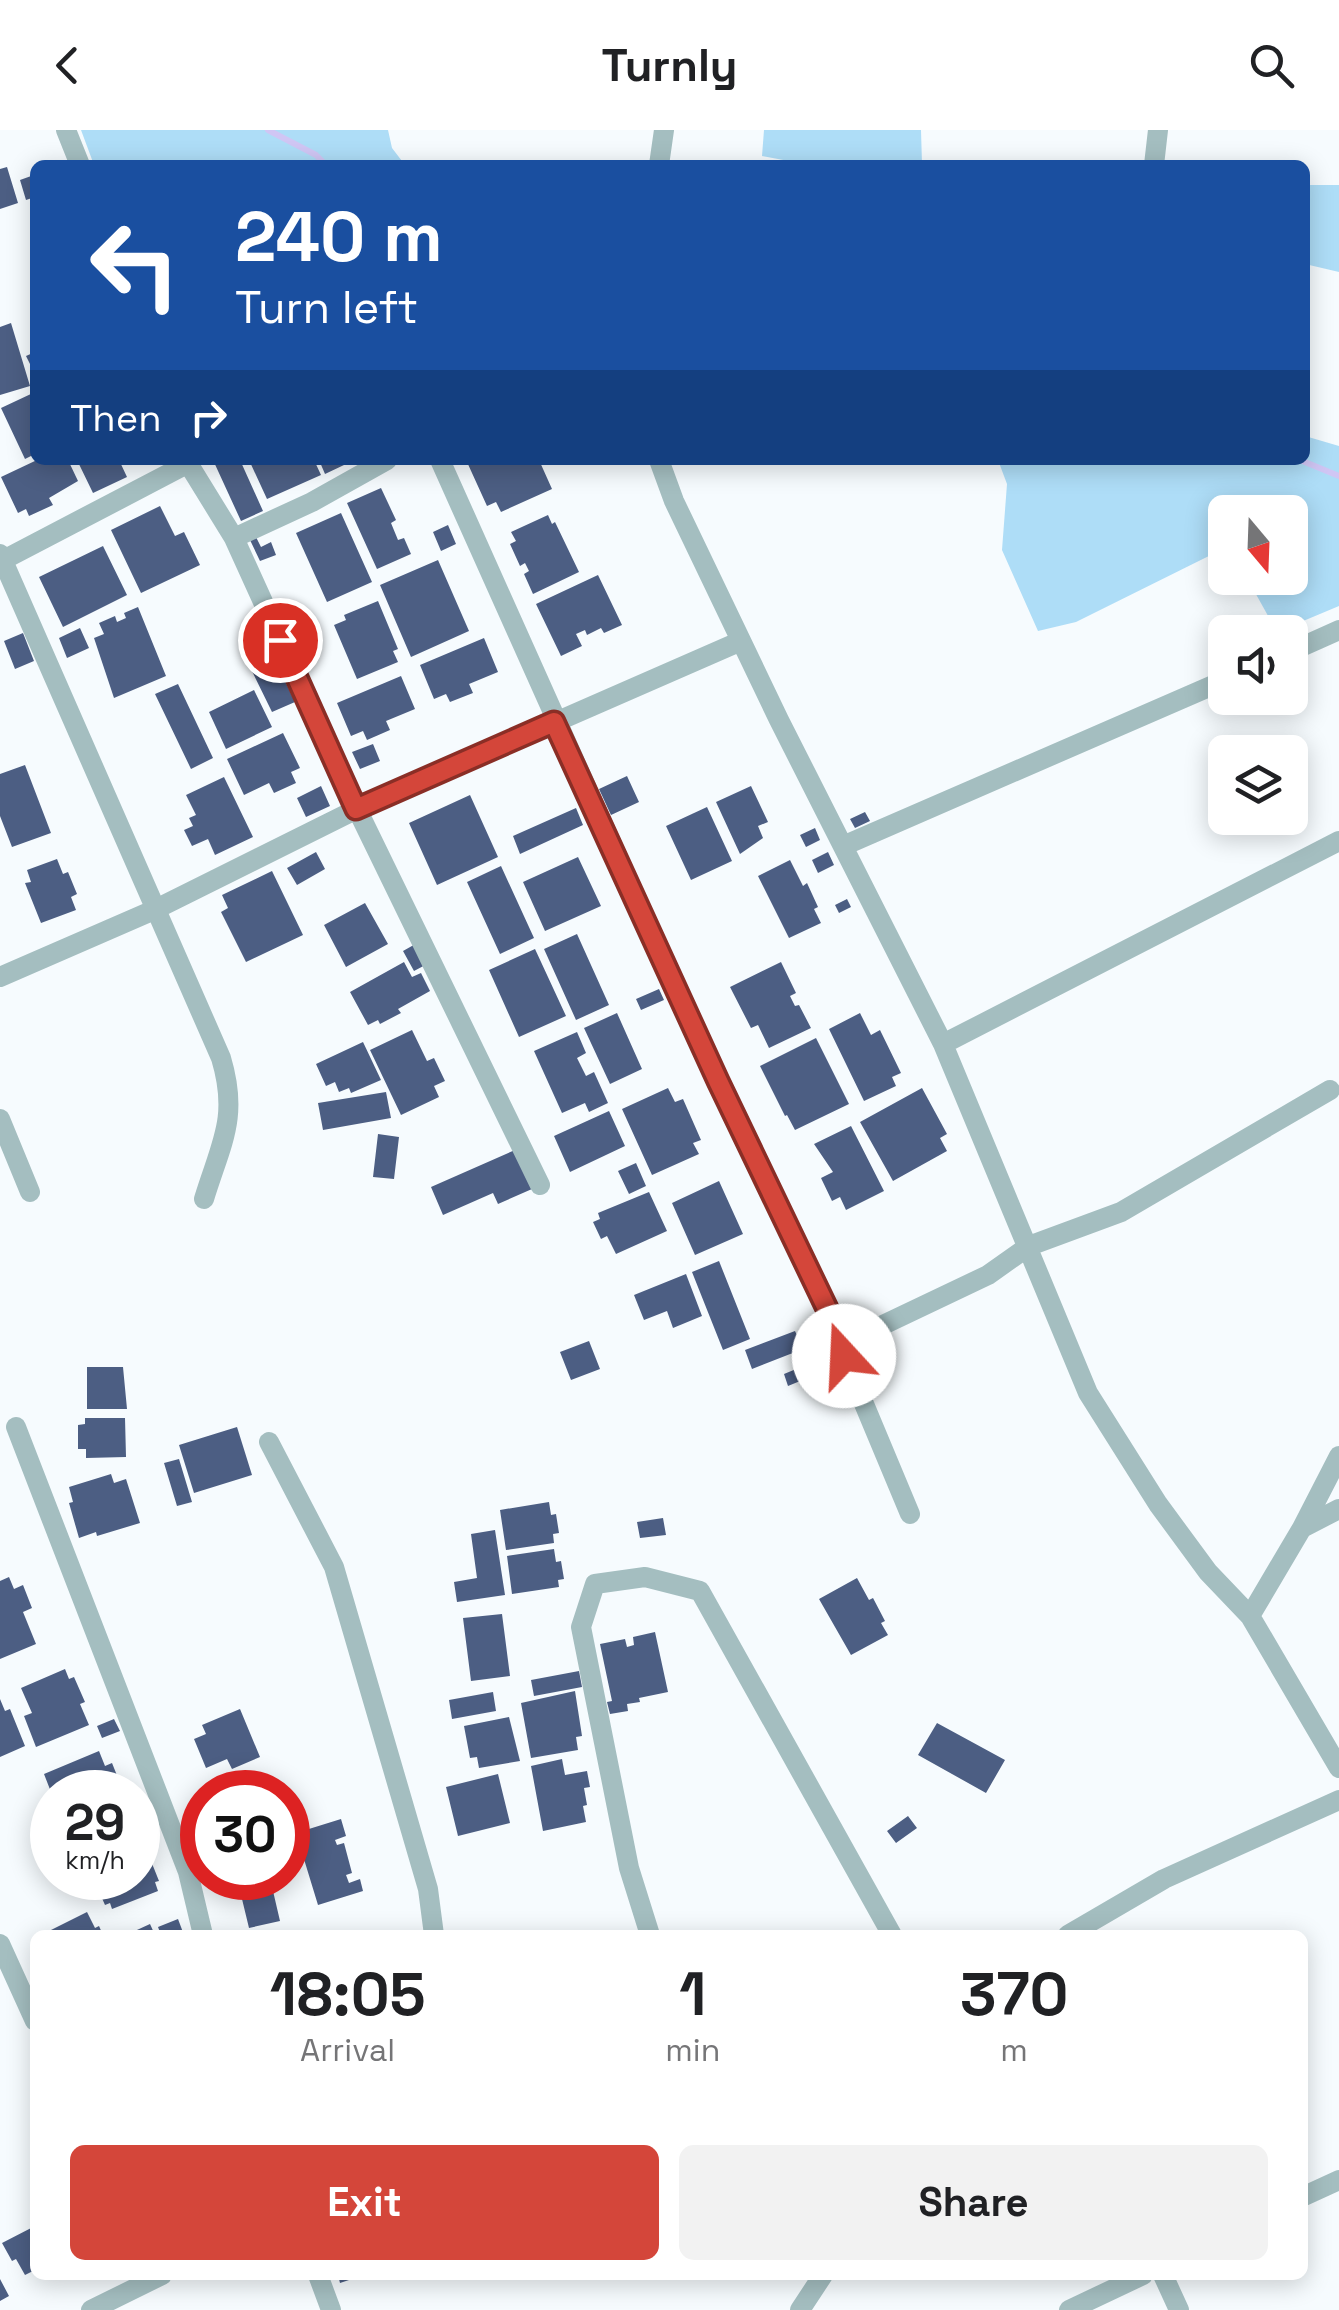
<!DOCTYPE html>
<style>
:root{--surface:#fff;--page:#f2f2f2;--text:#202124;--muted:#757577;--accent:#d4463a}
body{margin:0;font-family:"Space Grotesk",sans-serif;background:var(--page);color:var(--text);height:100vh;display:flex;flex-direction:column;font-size:38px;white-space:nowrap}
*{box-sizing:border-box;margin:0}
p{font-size:32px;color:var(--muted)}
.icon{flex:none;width:55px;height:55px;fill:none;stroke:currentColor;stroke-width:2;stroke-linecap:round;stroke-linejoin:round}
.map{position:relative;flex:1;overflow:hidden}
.details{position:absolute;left:30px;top:1800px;width:1278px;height:350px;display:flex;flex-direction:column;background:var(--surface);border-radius:15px;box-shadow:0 5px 25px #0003}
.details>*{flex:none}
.hud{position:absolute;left:30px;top:30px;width:1280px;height:305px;border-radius:15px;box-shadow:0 5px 25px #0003;background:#1a4fa0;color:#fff;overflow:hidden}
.needle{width:65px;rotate:161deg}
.fabs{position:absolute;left:1208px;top:365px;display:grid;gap:20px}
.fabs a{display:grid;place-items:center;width:100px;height:100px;border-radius:15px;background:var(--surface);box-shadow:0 5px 25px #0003;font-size:50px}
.speed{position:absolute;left:30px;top:1640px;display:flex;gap:20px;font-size:50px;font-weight:700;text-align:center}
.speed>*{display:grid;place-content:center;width:130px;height:130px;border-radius:50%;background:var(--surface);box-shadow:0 5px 25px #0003;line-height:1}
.speed small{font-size:25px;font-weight:400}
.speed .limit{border:15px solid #d22;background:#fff;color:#111}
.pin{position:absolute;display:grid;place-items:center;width:85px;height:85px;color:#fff;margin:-42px;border:5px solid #fff;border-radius:50%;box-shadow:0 2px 10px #0007}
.me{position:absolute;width:110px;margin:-55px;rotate:340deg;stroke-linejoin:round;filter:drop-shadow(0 0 8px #0008)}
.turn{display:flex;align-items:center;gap:35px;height:210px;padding:0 40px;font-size:45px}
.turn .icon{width:130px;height:130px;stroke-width:2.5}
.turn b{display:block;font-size:70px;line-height:85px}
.then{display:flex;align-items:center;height:95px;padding:0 40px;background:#0003;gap:20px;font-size:38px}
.eta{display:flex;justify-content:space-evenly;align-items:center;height:170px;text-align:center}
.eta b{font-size:60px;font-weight:600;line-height:70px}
.button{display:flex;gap:20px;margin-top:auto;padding:20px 40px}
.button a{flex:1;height:115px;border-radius:15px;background:var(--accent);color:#fff;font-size:40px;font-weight:600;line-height:115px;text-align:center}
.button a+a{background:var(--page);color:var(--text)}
header{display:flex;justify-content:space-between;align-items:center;height:130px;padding:0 40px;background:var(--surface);font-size:45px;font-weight:600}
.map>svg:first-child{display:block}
.green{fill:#aeddf7}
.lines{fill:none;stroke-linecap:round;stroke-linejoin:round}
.stream{stroke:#d0c6f4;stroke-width:6}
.building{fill:#4c5e83}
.minor{stroke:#a4bec0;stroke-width:20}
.route-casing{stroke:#8a2e26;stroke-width:25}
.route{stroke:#d4463a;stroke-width:18}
</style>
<header><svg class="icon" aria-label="back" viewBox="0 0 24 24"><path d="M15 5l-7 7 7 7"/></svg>Turnly<svg class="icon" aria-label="search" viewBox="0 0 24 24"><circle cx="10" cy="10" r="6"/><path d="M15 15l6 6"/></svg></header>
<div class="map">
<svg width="1339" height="2180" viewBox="0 0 1339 2180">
<rect width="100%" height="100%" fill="#f6fbfe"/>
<path class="green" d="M81 0H388L392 18 405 35H94Z
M764 0H921L922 34 942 35H810L762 26Z
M1305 55H1339V142L1305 134Z
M1305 306 1339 316V476L1277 502 1247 448H1290V382H1225V418L1076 492 1038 501 1002 420 1007 354 998 330H1305Z"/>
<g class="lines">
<path class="stream" d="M268 0 316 25 326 35
M1300 330 1339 346"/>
</g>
<path class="building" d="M7 37 18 73 0 79V39Z
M34 45 35 67 26 70 20 50Z
M11 193 30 256 0 265V197Z
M35 222V244L26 226Z
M33 263 35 324 25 329 1 278Z
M37 330H68L78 351 49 368 53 375 29 386 26 379 18 383 1 347Z
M77 330H119L127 347 93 363Z
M213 330H240L263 381 241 391Z
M249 330H314L321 345 267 369Z
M319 330H342L344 335 325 344Z
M471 330H539L552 359 501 382 496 372 487 376 467 332Z
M381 358 396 390 391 393 398 410 404 408 411 424 377 439 347 373Z
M160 376 175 406 184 402 200 435 141 463 111 400Z
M341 383 372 452 327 472 296 403Z
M548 385 552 394 555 392 579 442 533 464 524 444 529 441 525 433 520 436 510 414 516 411 511 402Z
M448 395 456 414 441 421 433 402Z
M256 407 261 417 271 412 276 425 260 431 250 410Z
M103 416 127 465 63 497 39 447Z
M438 430 469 501 411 527 380 455Z
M598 445 622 495 604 503 601 498 587 505 585 500 576 504 582 516 561 526 536 474Z
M378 471 398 519 393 521 398 532 357 549 334 495 346 490 344 485Z
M138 477 166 546 114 568 94 508 104 504 99 493 115 486 117 492 126 488 124 483Z
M80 498 89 518 67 528 59 508Z
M23 503 34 531 15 539 4 511Z
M484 508 498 542 469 554 473 563 450 572 446 564 434 569 420 535Z
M271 522 295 572 272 582 248 533Z
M401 546 415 579 386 591 390 600 367 610 363 601 351 606 337 573Z
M178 554 213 628 191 639 155 564Z
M254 560 272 597 226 619 209 582Z
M283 603 300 638 291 642 296 653 274 663 269 653 244 665 227 629Z
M373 614 380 631 360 639 352 622Z
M25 635 51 703 12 717 0 686V644Z
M627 646 639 672 611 685 599 659Z
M224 647 253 707 215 725 208 709 192 716 184 700 193 696 189 688 196 685 186 665Z
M321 656 330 676 306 687 297 668Z
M751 656 768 692 758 696 763 708 740 724 716 672Z
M470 665 498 727 437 755 409 693Z
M707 677 732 731 691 750 666 696Z
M576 678 583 695 520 724 513 706Z
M865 682 870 691 855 698 850 689Z
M815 698 820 710 806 717 800 705Z
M316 722 325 739 297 755 287 738Z
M828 722 834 735 818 743 812 730Z
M578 727 601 776 545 801 523 752Z
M57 729 63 744 68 742 77 764 71 767 76 780 41 793 25 753 31 752 27 740Z
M790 730 803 756 807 753 818 777 814 779 821 793 789 808 758 746Z
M501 736 534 808 500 824 467 752Z
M272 741 303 805 246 832 221 782 228 778 222 765Z
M847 769 851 777 839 783 835 775Z
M365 773 388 814 346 837 324 795Z
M577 804 609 875 576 890 544 819Z
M419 812 431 832 414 841 403 821Z
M535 819 566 886 519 907 489 840Z
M404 832 412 847 421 843 430 861 398 879 401 883 380 894 378 890 368 895 350 862Z
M781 832 796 863 790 866 795 876 799 875 811 898 769 918 758 895 751 898 730 857Z
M659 859 664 870 641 880 636 869Z
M617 883 642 939 610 954 584 898Z
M860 883 871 905 880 900 901 943 892 947 896 956 864 971 829 899Z
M412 900 427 931 434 928 445 951 434 956 439 967 401 985 370 920Z
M577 902 586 923 577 928 586 946 594 942 608 973 589 982 585 973 562 983 534 921Z
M816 908 849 974 795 1000 787 985 785 986 760 936Z
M363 912 381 950 351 963 349 958 339 962 335 952 326 956 316 934Z
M668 958 675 972 683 969 701 1010 693 1013 699 1024 652 1045 622 979Z
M922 958 947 1004 940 1008 947 1021 893 1051 860 992Z
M386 962 391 988 323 1000 318 973Z
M609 981 625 1016 570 1042 554 1006Z
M851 996 884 1061 846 1080 840 1067 832 1071 821 1048 833 1042 814 1014Z
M378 1004 399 1007 394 1049 373 1047Z
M515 1020 532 1059 498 1074 493 1063 443 1085 431 1057Z
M636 1033 646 1056 629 1064 618 1041Z
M719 1051 743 1104 695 1125 672 1073Z
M649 1062 667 1101 616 1124 607 1106 601 1109 593 1092 600 1089 598 1083Z
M719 1131 750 1209 723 1220 692 1142Z
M686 1144 702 1186 673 1198 667 1181 644 1190 634 1165Z
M795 1201 803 1219 752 1239 745 1220Z
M589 1211 600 1239 571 1250 560 1222Z
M825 1211 829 1220 812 1227 809 1218Z
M87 1237H123L127 1279H87Z
M801 1237 805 1249 788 1256 784 1244Z
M85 1288H125L126 1327 86 1328V1319H78V1295L85 1294Z
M237 1297 252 1345 194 1363 179 1315Z
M179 1329 192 1372 177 1376 164 1333Z
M111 1344 114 1353 126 1349 140 1393 97 1406 96 1402 79 1408 69 1373 73 1372 69 1357Z
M549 1372 551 1385 556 1384 559 1403 553 1404 554 1413 506 1420 500 1380Z
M663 1388 666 1405 640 1408 637 1392Z
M495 1400 505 1465 457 1472 454 1452 477 1448 471 1404Z
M554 1419 556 1432 561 1431 564 1449 558 1450 559 1457 512 1464 507 1426Z
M9 1447 14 1459 23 1455 32 1478 23 1482 36 1514 0 1529V1451Z
M857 1448 869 1470 873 1468 885 1491 881 1493 888 1505 851 1525 819 1469Z
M502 1484 510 1546 471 1551 463 1488Z
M655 1502 668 1562 639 1568 640 1572 627 1574 628 1581 610 1584 607 1572 612 1571 600 1514 625 1509 627 1517 634 1515 633 1507Z
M65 1539 69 1549 74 1547 85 1572 80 1574 89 1595 36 1617 24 1586 32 1583 21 1558Z
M579 1541 582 1557 534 1566 531 1550Z
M575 1561 582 1606 576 1607 578 1620 531 1628 521 1573Z
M493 1562 496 1581 452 1589 449 1570Z
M0 1569 5 1581 10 1579 25 1616 0 1627Z
M240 1579 260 1627 232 1639 227 1629 206 1638 194 1609 206 1604 202 1595Z
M509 1587 520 1631 479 1638 477 1627 470 1628 464 1596Z
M114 1589 120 1601 102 1608 97 1596Z
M937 1593 1005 1630 986 1663 918 1625Z
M99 1621 105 1636 112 1633 122 1658 116 1662H51L44 1644Z
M562 1629 565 1645 587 1641 590 1657 584 1658 587 1675 583 1676 586 1692 543 1701 531 1636Z
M498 1644 510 1693 458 1706 446 1657Z
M908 1686 917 1698 896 1713 887 1701Z
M341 1689 346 1706 335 1710 337 1715 344 1713 352 1743 346 1745 349 1753 360 1749 363 1761 318 1775 296 1703Z
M138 1712 145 1729 149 1726 159 1751 155 1752 158 1761 112 1779 110 1773 105 1775 93 1748H138Z
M273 1761 280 1791 249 1798 242 1769Z
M87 1782 95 1798 99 1796 103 1805H48L47 1802Z
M178 1789 184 1805H161L158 1797Z
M150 1794 155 1805H126Z
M35 2096V2140L25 2145 16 2129 12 2131 2 2113Z
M338 2145H361V2146L340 2153Z
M0 2149 9 2166 0 2171Z"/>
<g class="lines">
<path class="minor" d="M66 0 80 35
M659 35 664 0
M1154 35 1158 0
M186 330 234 408 357 679 540 1055
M440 330 718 951 843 1214
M659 330 674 371 779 590 943 914 1088 1263 1158 1374 1208 1442 1250 1486 1339 1638
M234 408 312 372 387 330
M0 424 221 928C239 988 221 1013 204 1069
M3 426 9 427 187 334
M1290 522 1339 500
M843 716 1225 550
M0 847 154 780 357 679 741 511
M943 914 1339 711
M0 989 30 1062
M16 1297 188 1742 203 1805
M269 1312 334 1437 428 1759 434 1805
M910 1384 844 1226 843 1214 988 1145 1029 1116 1121 1082 1330 960
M1302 1398 1339 1379
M1250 1486 1302 1398 1339 1326
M650 1805 629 1738 581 1497 595 1454 645 1447 700 1461 892 1805
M1068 1805 1164 1749 1339 1670
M0 1814 35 1891
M1302 2067 1339 2050
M318 2145 331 2180
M1163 2145 1179 2180
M91 2180 162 2145
M800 2180 823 2145
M1069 2180 1143 2145"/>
</g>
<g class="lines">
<g class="route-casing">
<path id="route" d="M280 510 356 679 554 592 718 951 844 1214V1226"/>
</g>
<use href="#route" class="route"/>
</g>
</svg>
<div class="fabs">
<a><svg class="needle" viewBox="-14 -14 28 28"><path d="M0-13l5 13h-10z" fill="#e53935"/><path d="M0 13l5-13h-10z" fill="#757577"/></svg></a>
<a><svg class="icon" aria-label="sound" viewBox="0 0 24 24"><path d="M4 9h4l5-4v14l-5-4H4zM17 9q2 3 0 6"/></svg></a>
<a><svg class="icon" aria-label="layers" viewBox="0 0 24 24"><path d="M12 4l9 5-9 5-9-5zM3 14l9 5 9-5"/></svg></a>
</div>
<div class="speed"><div>29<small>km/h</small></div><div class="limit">30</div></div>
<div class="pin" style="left:280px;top:510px;background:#d93025"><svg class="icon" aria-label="arrive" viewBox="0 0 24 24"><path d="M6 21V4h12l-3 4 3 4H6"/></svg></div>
<svg class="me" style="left:844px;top:1226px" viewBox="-20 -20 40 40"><circle r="19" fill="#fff"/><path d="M0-13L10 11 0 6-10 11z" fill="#d4463a"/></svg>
<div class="hud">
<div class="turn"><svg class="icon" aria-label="left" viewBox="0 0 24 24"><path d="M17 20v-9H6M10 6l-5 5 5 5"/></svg><div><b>240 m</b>Turn left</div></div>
<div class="then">Then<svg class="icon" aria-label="right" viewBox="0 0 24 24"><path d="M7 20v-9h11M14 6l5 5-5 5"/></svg></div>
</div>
<section class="details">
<div class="eta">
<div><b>18:05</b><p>Arrival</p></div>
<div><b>1</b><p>min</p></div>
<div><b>370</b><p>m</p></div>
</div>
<div class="button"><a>Exit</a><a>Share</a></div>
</section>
</div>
